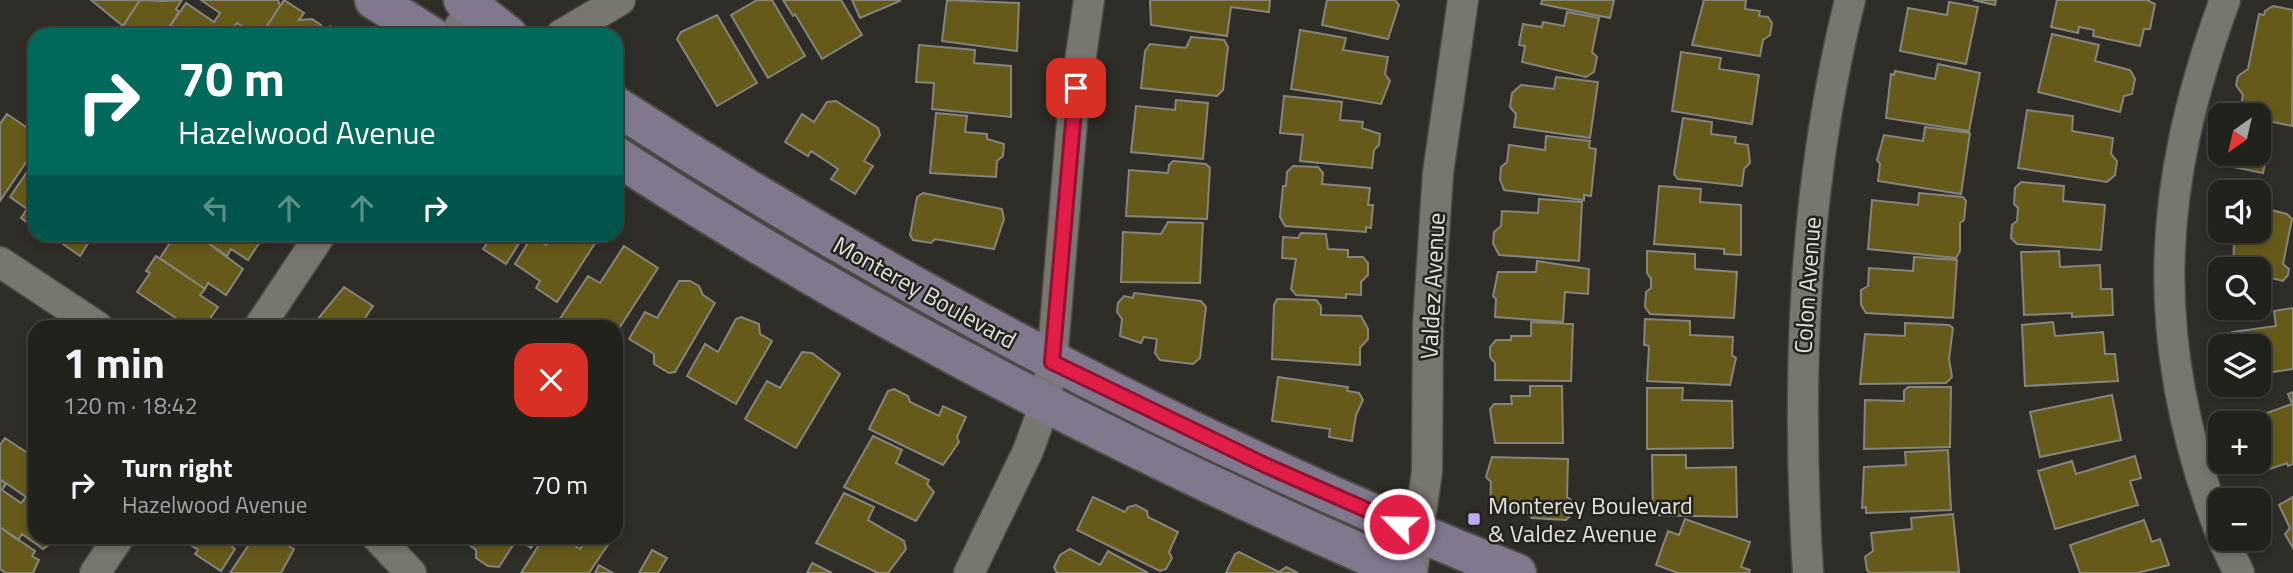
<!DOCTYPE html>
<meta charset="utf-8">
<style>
:root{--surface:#22221d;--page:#2e2f2a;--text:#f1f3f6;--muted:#a2a4a4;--line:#3f3f3b}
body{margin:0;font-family:"Titillium Web",sans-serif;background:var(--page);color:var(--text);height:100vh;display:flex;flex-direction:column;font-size:26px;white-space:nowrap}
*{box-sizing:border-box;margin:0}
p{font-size:23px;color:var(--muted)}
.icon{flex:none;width:38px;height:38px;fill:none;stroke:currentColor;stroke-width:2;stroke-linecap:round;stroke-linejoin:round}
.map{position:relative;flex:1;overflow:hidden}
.panel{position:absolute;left:28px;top:320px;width:595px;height:224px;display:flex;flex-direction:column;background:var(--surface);border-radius:21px;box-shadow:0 4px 10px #0003,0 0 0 2px var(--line)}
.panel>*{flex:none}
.hud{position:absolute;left:28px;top:28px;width:595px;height:214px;border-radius:21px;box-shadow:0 4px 10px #0003,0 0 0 2px var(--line);background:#00695c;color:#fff;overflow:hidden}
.needle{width:46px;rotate:214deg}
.buttons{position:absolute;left:2208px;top:103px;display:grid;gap:14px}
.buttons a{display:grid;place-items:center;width:63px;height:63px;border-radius:14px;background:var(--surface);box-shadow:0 4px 10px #0003,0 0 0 2px var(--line);font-size:35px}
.pin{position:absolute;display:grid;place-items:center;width:60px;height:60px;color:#fff;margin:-30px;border-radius:14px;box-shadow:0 4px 10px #0006}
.me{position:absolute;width:77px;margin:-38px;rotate:293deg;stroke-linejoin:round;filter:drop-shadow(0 0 5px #0008)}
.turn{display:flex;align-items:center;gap:24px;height:147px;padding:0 35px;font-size:32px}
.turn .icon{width:91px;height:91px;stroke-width:2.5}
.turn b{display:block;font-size:49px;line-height:60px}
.lanes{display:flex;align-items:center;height:66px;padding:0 35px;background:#0003;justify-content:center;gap:35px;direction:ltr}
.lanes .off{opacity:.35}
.round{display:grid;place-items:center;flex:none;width:74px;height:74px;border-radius:21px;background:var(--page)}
.headline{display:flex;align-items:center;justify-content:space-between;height:119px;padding:0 35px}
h1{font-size:42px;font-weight:700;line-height:52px}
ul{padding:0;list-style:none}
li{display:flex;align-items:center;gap:21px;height:91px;padding:0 35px}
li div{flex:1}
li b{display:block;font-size:26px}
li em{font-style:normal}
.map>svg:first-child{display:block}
.building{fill:#665a1a;stroke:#86857d;stroke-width:2}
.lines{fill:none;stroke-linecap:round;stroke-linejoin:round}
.minor-casing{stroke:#4b4a45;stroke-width:33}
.secondary-casing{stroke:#4b4a45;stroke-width:42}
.minor{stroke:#77766f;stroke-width:30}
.secondary{stroke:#81788d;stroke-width:38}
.route-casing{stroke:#92132f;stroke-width:18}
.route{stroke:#e11d48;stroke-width:12}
.poi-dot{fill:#bfa9f4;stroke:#24231d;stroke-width:2.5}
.labels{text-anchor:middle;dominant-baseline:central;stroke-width:5;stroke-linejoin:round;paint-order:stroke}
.street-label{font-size:24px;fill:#e2e1dd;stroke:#24231d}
.poi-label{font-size:24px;fill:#e2e1dd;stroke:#24231d;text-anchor:start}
</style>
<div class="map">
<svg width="2293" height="573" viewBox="0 0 2293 573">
<rect width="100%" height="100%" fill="#2e2d27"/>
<path class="building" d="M91 0H140L123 26Z
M140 0 162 1 182 0 176 9 179 12 164 35H136L123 26Z
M201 0H278L280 6 261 35H255L237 23 230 32 235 35H164L186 3 214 22 220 13Z
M284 0 304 13 299 20 312 19 321 25 322 35H261Z
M757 0H772L805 56 768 78 731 15Z
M783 0H841L862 35 822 59 795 14 793 16Z
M852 0H899L900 1 860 18Z
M947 0 1019 3 1017 51 942 41Z
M1150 0H1270L1269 12 1231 7 1227 36 1151 25Z
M1327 0H1395L1399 5 1388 39 1322 25Z
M1542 0H1614L1610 18 1541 4Z
M1704 0H1746L1745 9 1760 11 1759 16 1768 17 1772 23 1770 35 1763 40 1760 56 1692 45Z
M1973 0H1996L1995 5Z
M2057 0H2147L2155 4 2150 29H2144L2140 46 2093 36 2094 30 2079 27 2078 33 2051 27Z
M1949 2 1978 7 1966 64 1900 51 1908 8 1947 15Z
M2273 6 2293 10 2292 126 2259 119V116L2239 115 2243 95 2236 85 2238 76 2248 69 2259 14 2264 15 2265 11Z
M1567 12 1599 18 1592 52 1597 57 1594 72 1586 77 1522 62 1525 46 1519 45 1523 24 1542 27 1543 22 1564 26Z
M717 15 757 83 717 106 677 39 681 32Z
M330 26 343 35H324Z
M1300 30 1346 38 1343 50 1388 57 1385 74 1390 81 1381 104 1291 89Z
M2052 34 2099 45 2095 61 2130 70 2135 79 2132 94 2124 96 2120 112 2038 92Z
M1191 37 1224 40 1228 47 1223 90 1217 96 1141 88 1145 51 1150 44 1186 48Z
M919 45 975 50 974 63 1011 66V117L932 109 934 83 916 82Z
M1681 52 1721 58 1719 69 1759 75 1752 124 1672 111Z
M1938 64 1980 73 1969 131 1886 118 1891 74 1894 75 1895 71 1935 79Z
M1556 77 1598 82 1590 138 1514 127 1516 114 1510 107 1512 93 1521 85 1554 89Z
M1284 96 1342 102 1340 120 1363 122 1362 128 1380 134 1379 145 1374 150 1372 168 1300 161 1303 135 1280 133Z
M1176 100 1208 103 1203 159 1131 152 1136 106 1175 110Z
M836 101 878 128 880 135 864 161 873 166 855 194 831 179 838 169 811 151 808 156 785 142 802 114 814 122 827 102Z
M2027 110 2073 116 2072 131 2113 138 2111 154 2117 161 2115 175 2107 182 2018 168Z
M936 113 967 116 965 132 987 134V139L1004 144 1003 156 997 161 996 177 930 173Z
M7 114 35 133V149L0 201V124Z
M1683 118 1712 122 1711 134 1736 137 1735 143 1748 145 1750 163 1744 169 1742 186 1678 179 1674 174Z
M1925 127 1970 133 1961 194 1878 181 1880 164 1877 160 1884 135 1923 141Z
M1546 136 1590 141 1589 148 1596 149 1591 196 1584 195V200L1504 190 1500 179 1501 167 1507 162 1509 145 1545 150Z
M2259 152 2267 154 2263 173 2233 167 2235 154Z
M35 160V228L21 218 27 209 10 197Z
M1173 161 1206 164 1210 168 1207 219 1126 216 1129 170 1168 173 1169 165Z
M1293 166 1318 167 1323 173 1322 184 1370 188 1368 205H1373L1371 228 1366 227V232L1285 226 1280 217 1283 186H1286L1287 172Z
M2021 182 2064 186 2063 201 2105 205 2101 250 2017 244 2011 238 2012 225 2017 221 2018 208 2014 204 2015 188Z
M1659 186 1701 189 1700 202 1741 205V255L1724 254V249L1654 244Z
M923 193 1002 209 1004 219 994 249 935 239 931 243 913 240 910 235 917 197Z
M1919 193 1963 197 1966 201 1964 220 1960 223V251L1956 258 1868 249 1872 200 1918 205Z
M1539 199 1582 202 1579 261 1499 255 1493 243 1494 232 1501 226 1502 211 1538 213Z
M2259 207 2287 214 2292 219 2283 264 2289 269 2288 275 2283 281 2259 275V270H2233L2234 242H2228V236L2221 231H2259Z
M1168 222 1203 223 1200 283 1121 282 1123 232 1161 234Z
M1301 233 1326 234 1328 249 1348 250V257H1363L1368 263V275L1361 282V295L1346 294V298L1296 295 1291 289 1296 259 1282 258 1283 237 1298 238Z
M65 234H94L80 256 63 244 68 236Z
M176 234H196L243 269 226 295 208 283 205 289 160 258Z
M196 234H263L264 236 248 260 231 249 227 256Z
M476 234H525L506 264 483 249 488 242Z
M552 234H601L557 302 536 288 540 281 515 264 532 236 546 245Z
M624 246 658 268 616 333V327H570L559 320 588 276 600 283Z
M1647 251 1695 254V269L1737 272 1734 318 1650 314 1645 307 1646 292 1651 288V279L1647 273Z
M2059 251 2060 267 2100 265 2101 289H2112L2113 315 2072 317V313L2024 315 2021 252Z
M156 256 205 289 200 295 218 307 204 327H189L137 292 150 273 146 271Z
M1914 257 1957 260 1953 318 1866 313 1861 305V290L1868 286 1869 268 1913 271Z
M1537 261 1589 269 1588 294 1565 292 1563 322 1495 317 1496 299 1493 296 1498 272H1536Z
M679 281H690L699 286 703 295 715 303 675 372 669 373 654 364V354L629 339 645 312 657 318Z
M344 287 373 306 359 327H319L317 320Z
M1134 293 1201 301 1206 307 1200 358 1193 364 1160 360 1155 353 1157 339 1144 337 1141 343 1120 336 1122 319 1117 312 1118 303 1124 296 1133 298Z
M1277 299 1316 300 1321 306V315L1361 316 1368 329V339L1360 348V365L1272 359 1274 305Z
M2293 308V369L2259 374V346H2234L2232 332 2276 326 2274 311Z
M741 317 759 324 760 334 772 341 736 404 687 376 705 344 718 352 736 319Z
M1645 319 1690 321V335L1733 337 1732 355 1736 358 1730 385 1647 381 1649 346 1644 345Z
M1531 322 1573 324 1571 381 1495 380V363L1490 357V347L1496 340H1511V336H1531Z
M2053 322 2055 336 2103 332 2105 354H2115L2118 381 2025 386 2022 325Z
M1905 323 1949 325 1953 328 1949 359 1952 377 1946 383 1860 384 1865 334 1905 336Z
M802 352 812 353 840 374 796 448 745 419 767 381 780 388Z
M1278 377 1348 387 1347 391 1359 393 1363 400 1356 415 1352 441 1329 437 1330 429 1272 421Z
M1530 386H1562L1563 443H1495L1490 409 1494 404H1512L1511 396H1530Z
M1908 387H1951L1950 447 1864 449 1865 400 1904 401V391Z
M1647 388H1683L1682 400 1732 401 1733 448 1647 449Z
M894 389 908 396 910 402 939 416 943 406 966 417 957 437 959 442 943 465 869 429 888 391Z
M2293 392V464L2288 466 2287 463 2267 470 2259 449V424H2247L2250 419 2292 404 2288 394Z
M2112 395 2121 440 2040 457 2030 412Z
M873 436 902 450 896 463 929 480 927 484 934 492 916 521 844 487Z
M5 438 35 458 32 462 35 463V503L0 479V445Z
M1948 450 1951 510 1866 513V507L1862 508 1864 467 1906 465 1905 452Z
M1652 455H1686V468L1736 467 1737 517 1653 515Z
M2135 456 2141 478 2130 481 2138 505 2055 529 2038 471 2072 461 2076 474Z
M1492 457 1568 459 1567 497 1571 500 1570 516 1566 520 1532 518 1529 513 1490 509 1491 482 1486 477Z
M0 479 6 484 2 490 21 503 26 497 35 503V537H56L53 542 43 549 22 534 18 540 0 527Z
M844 493 874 507 868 520 904 541 906 549 888 573H878L816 543Z
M1093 497 1125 512 1128 507 1136 505 1147 511 1148 517 1178 532 1169 552 1172 558 1166 569 1160 571 1077 530Z
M2293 497V548L2285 534 2290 528 2279 505Z
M1953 514 1959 572 1870 573 1867 570 1865 557 1873 551 1871 533 1912 529 1911 518Z
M1685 519 1750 542 1741 567 1750 570 1749 573H1678L1656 565 1668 531 1679 535Z
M2144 520 2152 542 2160 539 2169 565 2137 573H2080L2070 545Z
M0 527 35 551 32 556 39 560 33 573H6L0 569Z
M178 537H235L230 545 235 549 221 571 195 554 198 550Z
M254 537 290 538 289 546 294 549 281 573H230Z
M468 537H538L531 548 517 539 499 567 488 566 476 558V550L465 542Z
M544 537H569V542L580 549 588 537H613L589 573H521Z
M1070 549 1100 565 1108 551 1148 573H1057L1054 567 1060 555Z
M652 550 667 558 658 573H639Z
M1239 552 1279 572 1286 567 1298 573H1226L1235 554Z
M812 563 832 573H807Z
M599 565 613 573H595Z"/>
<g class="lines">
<g class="minor-casing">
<path id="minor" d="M454 35 478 0
M561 35 620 0
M0 262 98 327
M259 327 321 234
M2221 534C2148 343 2155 190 2225 0
M377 537 411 573
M2223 539 2239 573
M95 573 119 537
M969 573 1028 451 1045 404 1052 362 1073 110 1089 0
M1412 573 1427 472 1428 325 1438 173 1463 0
M1808 573C1796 380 1803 189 1850 0"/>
</g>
<g class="secondary-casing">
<path id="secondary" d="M374 0 430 35
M463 0 508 35
M616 106C901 290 1201 448 1517 573
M616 156C868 319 1133 455 1407 573"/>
</g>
<use href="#minor" class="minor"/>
<use href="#secondary" class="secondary"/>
</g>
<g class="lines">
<g class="route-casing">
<path id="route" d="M1076 88 1052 362 1267 466 1399 524"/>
</g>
<use href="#route" class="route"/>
</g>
<rect class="poi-dot" x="1467" y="512" width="14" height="14" rx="3.5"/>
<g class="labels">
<g class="street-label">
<text transform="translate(1807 285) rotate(-86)">Colon Avenue</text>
<text transform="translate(1432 286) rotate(-87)">Valdez Avenue</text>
<text transform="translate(925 292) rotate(29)">Monterey Boulevard</text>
</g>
<g class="poi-label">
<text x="1488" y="505">Monterey Boulevard<tspan x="1488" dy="28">&amp; Valdez Avenue</tspan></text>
</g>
</g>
</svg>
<div class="buttons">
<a><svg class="needle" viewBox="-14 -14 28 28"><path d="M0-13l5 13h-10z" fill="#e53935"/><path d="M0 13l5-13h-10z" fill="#a2a4a4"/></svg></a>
<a><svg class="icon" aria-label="sound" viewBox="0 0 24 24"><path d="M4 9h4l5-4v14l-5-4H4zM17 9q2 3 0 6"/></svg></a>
<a><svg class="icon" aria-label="search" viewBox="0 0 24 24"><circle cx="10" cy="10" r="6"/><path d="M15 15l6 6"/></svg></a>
<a><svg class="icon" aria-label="layers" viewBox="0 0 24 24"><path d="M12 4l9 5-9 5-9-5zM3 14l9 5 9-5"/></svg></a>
<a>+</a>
<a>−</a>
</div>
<div class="pin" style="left:1076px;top:88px;background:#d93025"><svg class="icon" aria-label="arrive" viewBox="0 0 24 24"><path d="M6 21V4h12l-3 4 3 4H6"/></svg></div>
<svg class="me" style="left:1399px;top:524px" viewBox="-20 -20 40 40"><circle r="17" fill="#e11d48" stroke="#fff" stroke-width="3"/><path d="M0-11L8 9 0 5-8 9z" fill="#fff"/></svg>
<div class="hud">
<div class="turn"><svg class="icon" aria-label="right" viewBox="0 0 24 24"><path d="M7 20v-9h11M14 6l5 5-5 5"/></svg><div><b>70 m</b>Hazelwood Avenue</div></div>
<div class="lanes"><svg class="icon off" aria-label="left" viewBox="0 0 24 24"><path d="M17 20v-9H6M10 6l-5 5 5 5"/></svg><svg class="icon off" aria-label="ahead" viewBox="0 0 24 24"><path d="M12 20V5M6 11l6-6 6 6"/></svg><svg class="icon off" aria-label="ahead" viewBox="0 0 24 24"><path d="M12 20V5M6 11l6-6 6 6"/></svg><svg class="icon" aria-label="right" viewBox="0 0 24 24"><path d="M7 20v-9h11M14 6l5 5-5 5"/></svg></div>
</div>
<section class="panel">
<div class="headline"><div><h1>1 min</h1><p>120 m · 18:42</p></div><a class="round" style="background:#d93025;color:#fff"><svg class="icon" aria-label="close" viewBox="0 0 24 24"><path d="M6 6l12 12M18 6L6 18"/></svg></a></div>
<ul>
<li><svg class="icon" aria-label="right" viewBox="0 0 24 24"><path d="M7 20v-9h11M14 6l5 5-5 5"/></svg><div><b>Turn right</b><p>Hazelwood Avenue</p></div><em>70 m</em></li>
</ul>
</section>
</div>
